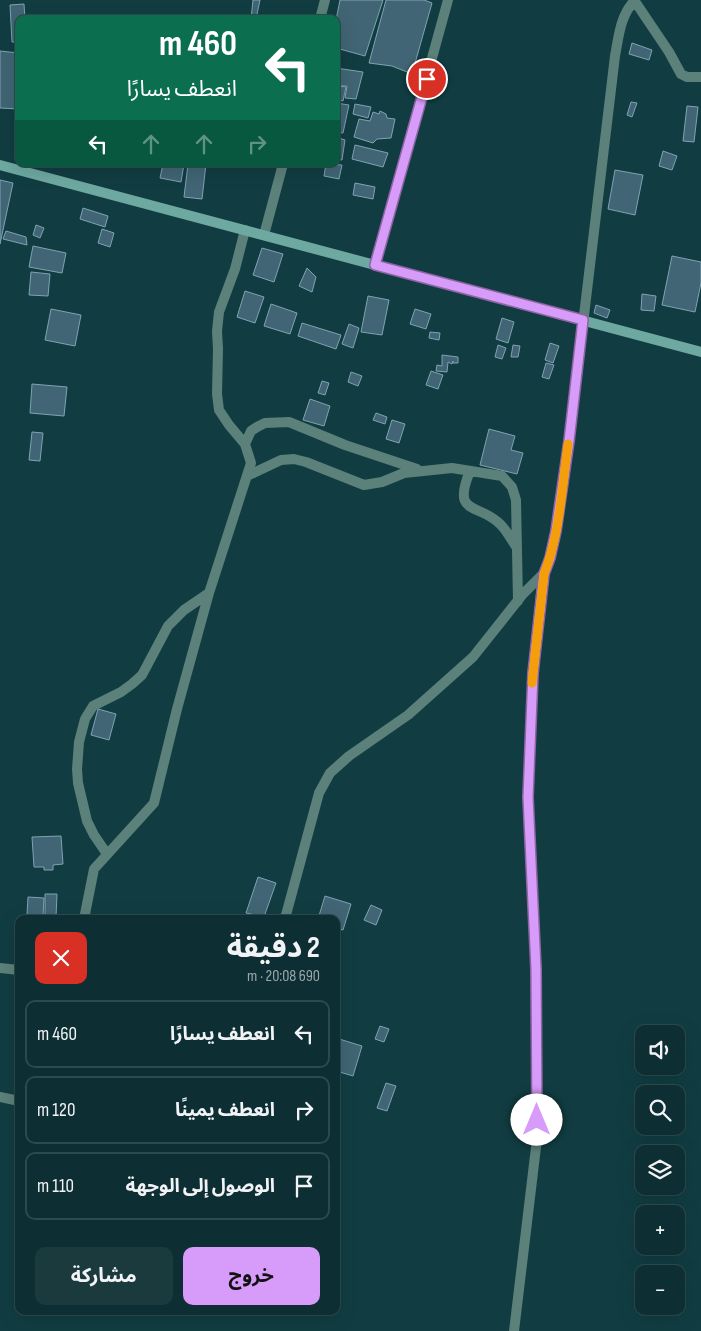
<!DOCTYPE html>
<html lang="ar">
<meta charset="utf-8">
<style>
:root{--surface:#0d2e32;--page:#1b3a3e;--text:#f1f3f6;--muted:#9aa8ac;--line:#2d4a4d;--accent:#d79bf9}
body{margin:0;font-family:"Sofia Sans Condensed","Noto Sans Arabic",sans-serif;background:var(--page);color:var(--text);direction:rtl;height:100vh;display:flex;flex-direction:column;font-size:19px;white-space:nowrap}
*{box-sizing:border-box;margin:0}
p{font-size:16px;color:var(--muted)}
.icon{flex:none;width:28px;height:28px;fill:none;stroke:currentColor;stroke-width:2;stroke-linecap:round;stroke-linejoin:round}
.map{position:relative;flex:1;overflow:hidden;direction:ltr}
.side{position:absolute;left:15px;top:915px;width:325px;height:400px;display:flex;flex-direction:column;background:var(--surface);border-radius:10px;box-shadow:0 5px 20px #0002,0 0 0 1px var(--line);direction:rtl}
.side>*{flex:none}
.banner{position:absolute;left:15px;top:15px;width:325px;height:152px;border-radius:10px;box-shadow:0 5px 20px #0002,0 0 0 1px var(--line);direction:rtl;background:#0b6e4f;color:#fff;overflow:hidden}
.buttons{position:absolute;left:635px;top:1025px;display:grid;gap:10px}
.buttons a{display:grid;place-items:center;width:50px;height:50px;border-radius:10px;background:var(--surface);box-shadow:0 5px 20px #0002,0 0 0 1px var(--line);font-size:25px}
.pin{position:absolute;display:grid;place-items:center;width:42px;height:42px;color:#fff;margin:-21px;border:2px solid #fff;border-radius:50%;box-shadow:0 1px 5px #0007}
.me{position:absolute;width:55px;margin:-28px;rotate:0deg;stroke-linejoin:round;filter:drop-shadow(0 0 4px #0008)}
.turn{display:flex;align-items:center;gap:18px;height:105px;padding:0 20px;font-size:22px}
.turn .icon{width:65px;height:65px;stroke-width:2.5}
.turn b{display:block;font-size:35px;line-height:42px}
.lanes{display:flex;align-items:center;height:48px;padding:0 20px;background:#0003;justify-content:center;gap:25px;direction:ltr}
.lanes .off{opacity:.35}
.round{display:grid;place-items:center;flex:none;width:52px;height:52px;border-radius:10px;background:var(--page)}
.overview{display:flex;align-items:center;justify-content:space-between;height:85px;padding:0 20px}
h1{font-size:30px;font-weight:700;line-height:38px}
.primary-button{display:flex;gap:10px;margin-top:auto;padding:10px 20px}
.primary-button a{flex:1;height:58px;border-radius:10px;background:var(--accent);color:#111;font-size:20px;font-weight:700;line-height:58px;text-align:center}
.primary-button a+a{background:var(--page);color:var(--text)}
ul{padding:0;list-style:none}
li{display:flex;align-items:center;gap:15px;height:68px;margin:0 10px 8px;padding:0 10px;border:2px solid var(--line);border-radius:10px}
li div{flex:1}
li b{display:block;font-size:19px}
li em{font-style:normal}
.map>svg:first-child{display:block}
.building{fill:#416574;stroke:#7ea3b3}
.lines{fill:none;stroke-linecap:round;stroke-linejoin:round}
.street{stroke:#5c807a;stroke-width:10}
.secondary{stroke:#6ea9a1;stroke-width:10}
.route-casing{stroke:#8c65a2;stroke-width:12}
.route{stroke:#d79bf9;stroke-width:9}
.slow{stroke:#f59e0b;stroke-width:9}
</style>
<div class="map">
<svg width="701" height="1331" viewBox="0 0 701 1331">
<rect width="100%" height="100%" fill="#113d42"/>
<path class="building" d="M253 0H260L256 19H251Z
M340 0H383L365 56 336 48V20Z
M386 0H424L432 3 412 74 392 66 369 63Z
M24 4 25 19H19V42H12L10 5Z
M632 43 652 50 649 60 629 54Z
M0 51 19 53V109L0 108Z
M336 68 363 72 356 99 345 98 347 86H339L336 93Z
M339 86 346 87 343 101 336 99Z
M631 102 637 103 632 117 627 115Z
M336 103 349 105 343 133 336 132Z
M355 104 371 107 368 118 353 114Z
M687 106 698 107 694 142 683 141Z
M380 111 386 114 387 118 395 119 391 138 377 139 373 143 354 137 359 119 370 121 373 112 379 114Z
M336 137 345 140 342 160 336 159Z
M355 145 388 153 383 167 352 159Z
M663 151 677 156 672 170 659 166Z
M163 164H184L181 182 160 178Z
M188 164H206L202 199 184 197Z
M326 164 342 165 339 179 324 176Z
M615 170 643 175 635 215 608 209Z
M0 180 13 183 0 244Z
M355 183 375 187 373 199 353 195Z
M83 208 108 216 105 227 80 219Z
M36 225 44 228 40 238 33 235Z
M102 229 114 233 110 247 98 243Z
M6 231 26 237 27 245 3 239Z
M33 246 66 253 62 273 29 267Z
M262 248 283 254 274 282 253 275Z
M672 256 701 262V283L695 312 662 305Z
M307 268 316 277 312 292 299 286Z
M31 272 50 274 48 296 29 295Z
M245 291 264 297 255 323 237 317Z
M642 294 656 296 654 311 641 310Z
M368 296 389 300 382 335 361 332Z
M271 304 297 313 290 334 264 326Z
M596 305 610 310 607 318 594 313Z
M51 309 81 315 75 346 45 340Z
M415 309 431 314 426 329 410 324Z
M502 318 514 322 508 343 496 339Z
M302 323 341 335 336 349 298 336Z
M349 324 359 328 353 348 342 344Z
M430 332 440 333 439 340 429 338Z
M550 343 559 346 553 363 545 360Z
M498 345 506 348 502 359 495 357Z
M513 345 520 346 518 357H511Z
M442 355 458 357V363H453V361L452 364 448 362 447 372 436 371 437 365 442 366Z
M546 363 554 365 549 379 542 377Z
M431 371 443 375 438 389 426 385Z
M351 372 362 376 358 386 348 382Z
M322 381 329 383 325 395 318 393Z
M32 384 67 387 64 416 30 413Z
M310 399 330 406 324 426 303 420Z
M376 413 387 417 385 424 373 420Z
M392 420 405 424 399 443 386 439Z
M489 429 515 436 511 450 523 453 517 474 480 465Z
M32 432 43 433 40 461 29 460Z
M98 709 116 714 109 740 91 735Z
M61 836 63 864 53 865V870H44V867H34L32 837Z
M258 877 276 883 264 917 246 913Z
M45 894H57L56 917H45Z
M325 896 351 904 343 930 336 928V919H318Z
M28 897 44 898 43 916 27 915Z
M371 905 382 910 376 925 364 920Z
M380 1026 389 1029 384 1042 375 1039Z
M336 1038 362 1046 353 1076 336 1071Z
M386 1083 396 1086 387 1111 377 1108Z"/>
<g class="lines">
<path class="street" d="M634 0 669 52 681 74 687 77H701
M320 19 325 0
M264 235 283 164
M375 265 448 0
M245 444 251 431 257 427 265 423 289 422 345 445 417 469
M470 471C451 517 479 502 501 525 507 531 512 541 517 548
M247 476 281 460 294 459 306 462 364 485 382 482 404 473 452 468 502 476 512 487 516 500 518 601
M107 854 94 835 87 821 78 783 77 769 79 742 85 719 93 706 121 692 132 684 142 675 168 626 184 610 209 593
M84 919 94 869 154 803 177 709 209 593 251 463 245 444 229 425 219 410 217 394 218 349 217 331 219 312 235 269 245 230
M283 919 286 915 319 793 330 773 349 756 408 715 473 657 523 594 543 574 550 558 556 531 569 441 615 56C619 35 620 16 635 0
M0 968 19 970
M0 1097 19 1101
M514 1331 537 1139 536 969 528 797 533 673 543 574"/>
<path class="secondary" d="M0 165 701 352"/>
</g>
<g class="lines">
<g class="route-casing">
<path id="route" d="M427 79 375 265 583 320 569 441 556 531 550 558 544 574 533 673 528 797 536 969 537 1120"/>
</g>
<use href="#route" class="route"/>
<path class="slow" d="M532 683 544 574C560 534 562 487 568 444"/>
</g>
</svg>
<div class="buttons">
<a><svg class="icon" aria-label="sound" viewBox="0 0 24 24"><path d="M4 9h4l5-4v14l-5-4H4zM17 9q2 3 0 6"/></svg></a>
<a><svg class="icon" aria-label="search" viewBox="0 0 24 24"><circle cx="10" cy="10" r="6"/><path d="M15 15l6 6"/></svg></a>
<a><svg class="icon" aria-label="layers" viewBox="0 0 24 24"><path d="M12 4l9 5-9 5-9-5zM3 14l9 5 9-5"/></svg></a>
<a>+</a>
<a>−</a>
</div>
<div class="pin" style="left:427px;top:79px;background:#d93025"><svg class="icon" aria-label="arrive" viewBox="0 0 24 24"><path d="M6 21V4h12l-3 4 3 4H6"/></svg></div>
<svg class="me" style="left:537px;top:1120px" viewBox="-20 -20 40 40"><circle r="19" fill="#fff"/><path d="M0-13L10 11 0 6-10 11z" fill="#d79bf9"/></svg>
<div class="banner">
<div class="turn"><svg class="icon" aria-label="left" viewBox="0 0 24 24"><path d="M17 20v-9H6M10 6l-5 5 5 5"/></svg><div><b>460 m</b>انعطف يسارًا</div></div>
<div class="lanes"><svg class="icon" aria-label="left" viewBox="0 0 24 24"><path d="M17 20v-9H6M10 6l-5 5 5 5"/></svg><svg class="icon off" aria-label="ahead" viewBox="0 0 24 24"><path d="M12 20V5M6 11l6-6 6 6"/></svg><svg class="icon off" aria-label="ahead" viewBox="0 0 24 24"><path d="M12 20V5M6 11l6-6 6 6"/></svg><svg class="icon off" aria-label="right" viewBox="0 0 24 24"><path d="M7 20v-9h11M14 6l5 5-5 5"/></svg></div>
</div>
<section class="side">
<div class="overview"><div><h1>2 دقيقة</h1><p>690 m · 20:08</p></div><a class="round" style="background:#d93025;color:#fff"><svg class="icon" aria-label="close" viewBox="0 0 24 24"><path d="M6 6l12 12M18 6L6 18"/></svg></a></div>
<ul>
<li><svg class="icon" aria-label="left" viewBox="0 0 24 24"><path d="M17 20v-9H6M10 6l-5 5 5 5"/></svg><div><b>انعطف يسارًا</b></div><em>460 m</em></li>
<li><svg class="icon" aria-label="right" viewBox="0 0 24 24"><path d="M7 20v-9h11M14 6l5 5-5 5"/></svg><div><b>انعطف يمينًا</b></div><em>120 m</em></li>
<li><svg class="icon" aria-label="arrive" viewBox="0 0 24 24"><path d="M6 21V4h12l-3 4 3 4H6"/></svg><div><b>الوصول إلى الوجهة</b></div><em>110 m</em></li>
</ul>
<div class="primary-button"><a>خروج</a><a>مشاركة</a></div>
</section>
</div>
